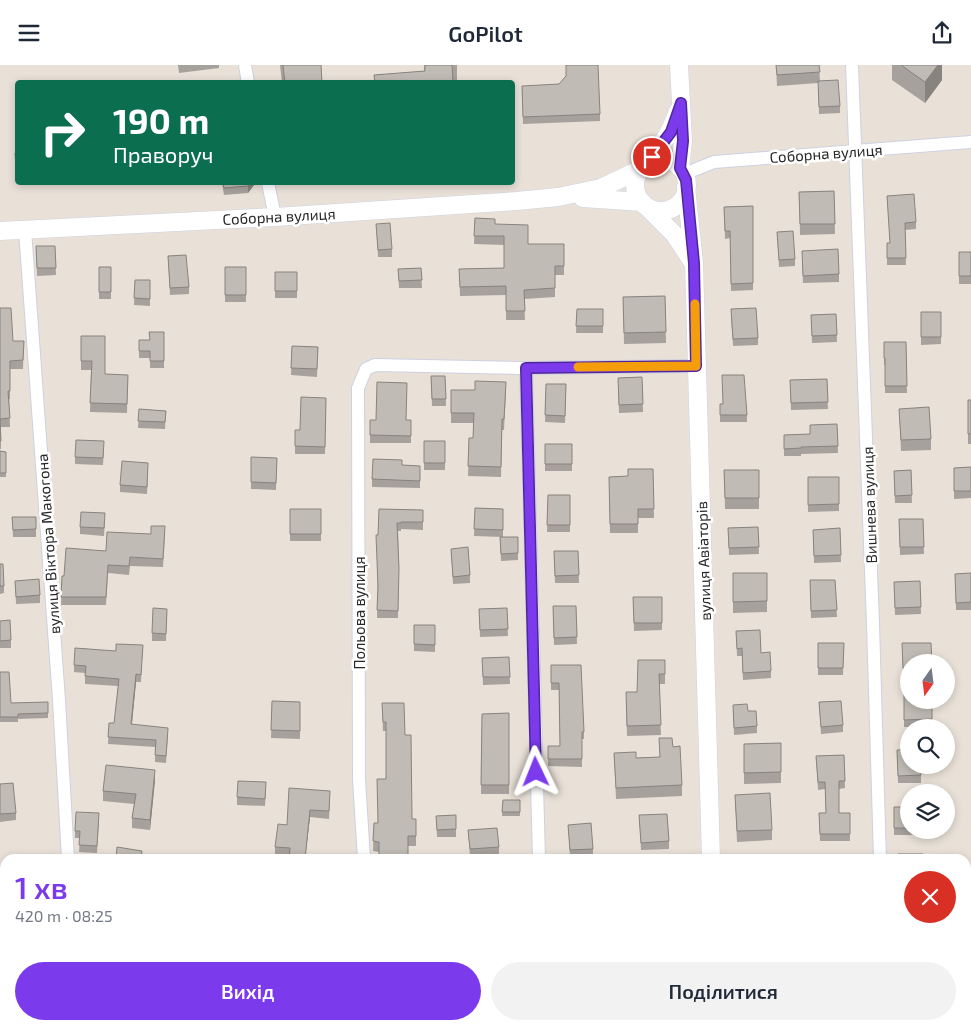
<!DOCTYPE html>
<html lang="uk">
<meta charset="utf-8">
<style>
:root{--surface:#fff;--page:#f2f2f3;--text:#1f2937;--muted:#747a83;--accent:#7c3aed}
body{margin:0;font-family:"Exo 2",sans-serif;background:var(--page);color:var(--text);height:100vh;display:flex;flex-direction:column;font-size:19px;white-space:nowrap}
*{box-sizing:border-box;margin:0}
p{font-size:16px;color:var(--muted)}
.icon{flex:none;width:28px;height:28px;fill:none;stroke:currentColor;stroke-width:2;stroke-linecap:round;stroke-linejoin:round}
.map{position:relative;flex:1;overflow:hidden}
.panel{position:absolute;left:0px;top:789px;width:971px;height:176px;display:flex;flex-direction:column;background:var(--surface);border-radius:15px 15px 0 0;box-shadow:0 2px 8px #0003}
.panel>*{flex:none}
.guide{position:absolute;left:15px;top:15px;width:500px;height:105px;border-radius:5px;box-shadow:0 2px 8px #0003;background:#0b6e4f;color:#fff;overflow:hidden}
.needle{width:32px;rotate:194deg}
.tools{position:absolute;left:900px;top:589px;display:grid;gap:10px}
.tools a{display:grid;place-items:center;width:55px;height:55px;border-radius:50%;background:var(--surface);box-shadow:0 2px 8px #0003;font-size:25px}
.pin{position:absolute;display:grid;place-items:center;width:42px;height:42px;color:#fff;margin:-21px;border:2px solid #fff;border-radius:50%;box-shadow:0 1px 5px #0007}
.me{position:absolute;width:55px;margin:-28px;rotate:358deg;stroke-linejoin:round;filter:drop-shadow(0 0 4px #0008)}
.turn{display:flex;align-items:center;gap:18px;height:105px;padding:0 15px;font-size:22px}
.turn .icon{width:65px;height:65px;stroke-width:2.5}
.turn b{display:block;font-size:35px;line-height:42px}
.round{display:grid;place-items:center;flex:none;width:52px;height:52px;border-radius:26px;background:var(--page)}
.summary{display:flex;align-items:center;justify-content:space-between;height:85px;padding:0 15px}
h1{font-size:30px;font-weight:600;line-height:38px;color:var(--accent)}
.primary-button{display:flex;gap:10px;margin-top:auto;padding:10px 15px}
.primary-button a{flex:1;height:58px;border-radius:30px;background:var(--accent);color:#fff;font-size:20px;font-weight:600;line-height:58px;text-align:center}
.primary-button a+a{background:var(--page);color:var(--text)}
header{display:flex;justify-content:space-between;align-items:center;height:65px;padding:0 15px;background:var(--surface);font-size:22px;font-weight:600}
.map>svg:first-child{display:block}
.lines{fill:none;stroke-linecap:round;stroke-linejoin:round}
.street-casing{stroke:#cdd1e0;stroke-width:14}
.secondary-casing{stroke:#cdd1e0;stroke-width:19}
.street{stroke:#fff;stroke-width:12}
.secondary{stroke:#fff;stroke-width:18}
.wall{fill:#a6a19c}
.shaded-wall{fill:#87837f}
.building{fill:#c1bbb5;stroke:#87837f}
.route-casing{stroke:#51269a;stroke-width:12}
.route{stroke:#7c3aed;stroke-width:9}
.slow{stroke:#f59e0b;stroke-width:9}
.labels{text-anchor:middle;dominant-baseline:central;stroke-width:5;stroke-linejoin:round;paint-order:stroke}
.street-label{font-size:15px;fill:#272727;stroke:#fff}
</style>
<header><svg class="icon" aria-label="menu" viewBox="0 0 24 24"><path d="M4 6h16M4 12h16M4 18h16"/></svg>GoPilot<svg class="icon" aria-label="share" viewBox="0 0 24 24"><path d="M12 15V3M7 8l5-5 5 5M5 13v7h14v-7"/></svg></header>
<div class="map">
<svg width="971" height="964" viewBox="0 0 971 964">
<rect width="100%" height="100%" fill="#e9e1d8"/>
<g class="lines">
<g class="street-casing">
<path id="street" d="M245 0 248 18
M852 0 873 559 880 794
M684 109 714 97 971 77
M268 118 275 152
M25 165 59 635 68 794
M526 303 539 794
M364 794 359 714 358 323 366 304 375 300 526 303 696 301
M76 960 77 964
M374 960V964
M544 960V964
M885 960V964"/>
</g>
<g class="secondary-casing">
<path id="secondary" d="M679 0 683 76 680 103
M635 120a26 26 0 1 1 52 0a26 26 0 1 1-52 0Z
M645 100C661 82 670 69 678 46
M686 122 694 198 711 794
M583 133 642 137
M646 141 675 170 692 196
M0 166 275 152 517 136 558 132 601 123 639 105
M715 960V964"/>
</g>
<use href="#street" class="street"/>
<use href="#secondary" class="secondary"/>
</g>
<path class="wall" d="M178 0H219V3L179 8Z
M280 0H321L322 18H282Z
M424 0H457V16H453V18H374V10L424 6Z
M776 0H819L820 16 840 41V48L819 49 818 18 777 21Z
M892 0H942V15L925 38 892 15Z
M522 21 600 49V56L523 59Z
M222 118H254V120L248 128 224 130Z
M380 118H404L380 119Z
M834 126 835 169 800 170 799 127Z
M887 131 916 157V164L905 165 906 200H887V178H890Z
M753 141V225L731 226 730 173 725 174 724 142Z
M475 153 495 159 528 179H564V210H555V232L524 234 525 255H506V230L460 231 459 204 504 203V180L474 179Z
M376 159 392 184V192H378Z
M777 167 795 194V201L779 202Z
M36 181H55L56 210 37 211Z
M959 187H971V219H959Z
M168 191 189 222V229L170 230Z
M802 193 839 209V217L803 218Z
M99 202H111V234H99Z
M225 202H246V237H225Z
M421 203 422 223H399L398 204Z
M275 207H297V233H275Z
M135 215H150V241L134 240Z
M665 231 666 278 624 279 623 232Z
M0 243 13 276H24L23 304H10V334H9L10 362H1V384H0Z
M577 244H603V268H576Z
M921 247H941V279L921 280Z
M836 249 837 277 812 278 811 250Z
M731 251 758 273V280L733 281Z
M164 267V303H150V293H139V275H149Z
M81 271 105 309 128 310 127 348 90 347 91 305H81Z
M884 277H906L907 328H885V300H884Z
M292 281 318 282 317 312 291 310Z
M431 311H445L446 341H432Z
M642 312 643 347 619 348 618 313Z
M827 314 828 344 791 345 790 315Z
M546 319H566L565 358 545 357Z
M451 325 506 327 504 365H502L501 412 468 411 469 373H473L474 358H451Z
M326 333 325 389H295V365H300Z
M968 335H971V379H968Z
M720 339H722L747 350V357H720Z
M139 344 166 346 165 364 138 363Z
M899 344 931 374V385L901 386Z
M370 355H411V378H370Z
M837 359 838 388 801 389V391H784V370L810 369Z
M424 376H445V405H424Z
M545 379H572V406H545Z
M104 383 103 400 75 399V392Z
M0 386 6 387V412H0Z
M251 392 277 393 276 425 251 424Z
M402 400 420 401V423L372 422V414Z
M971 402V433L954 434V403Z
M653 404 654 453H638V468H610L609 412 628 411Z
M148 405 147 429 120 427V420Z
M724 405H759V444H725Z
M911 405 912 438H895L894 406Z
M808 412H839V446L808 447Z
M548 430H570V467H547Z
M475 443 503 444V472L474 471Z
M290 444H321V476H290Z
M379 444 423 445V465L401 464V466H398L399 503 398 553H377Z
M12 452H36V472H13Z
M899 454H923L924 489 900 490Z
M105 456 104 471 80 469V462Z
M758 462 759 489 729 490 728 463Z
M840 463 841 497 814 498 813 465Z
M165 470 163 502 130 501 129 510 108 508 106 540H61L62 511H64L106 486Z
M500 472H518V495L501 496Z
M451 484 470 510V518L453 519Z
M554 486H578L579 518H555Z
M0 499 4 521V528L0 529Z
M733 508H767V547L733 548Z
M971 508V545H956L955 509Z
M810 515H835L837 552 811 553Z
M15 516 40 530V538L16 539Z
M920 516 921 549 895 550 894 517Z
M633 532H662V565L634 566Z
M553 541H576L577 579 554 580Z
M507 543 508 571 480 572 479 544Z
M167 544 166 576H152V568Z
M0 556 11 575V583H0Z
M414 560H435V587L414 586Z
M736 566 761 588 771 606V613L743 615 742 591H737Z
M818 578H844L843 610H818Z
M902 578 909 598V611H903Z
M143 580 141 617H136L132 659 168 670 166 698 155 697V682L108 679 109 658H114L118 621 85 619V608L74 607V600L116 586Z
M509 592 510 619 483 620 482 593Z
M665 595V619H659L661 670 627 671 626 637 637 627Z
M551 600 584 667V674H582V702L548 701V681H560L559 625H551Z
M0 607 11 638 48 637V653L18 654V657H0Z
M904 630 932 635V662H904Z
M272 636 300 637V674L271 673Z
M819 637 843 660V667L821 669Z
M382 638 405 670 412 754H416V781H408V794H379V787L373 786 374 758H378L386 714V666H383Z
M733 640 757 661V668L734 670Z
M509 648V729H481L482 649Z
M659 673 673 682 682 720V731L616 734 614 688 636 693 660 692Z
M781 678V718L744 719V679Z
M897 685 921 710V718H898Z
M844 690 845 723 839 724V748H850V776H820L819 748H826L825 724 818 725 816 691Z
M155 715 150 765 132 763V753L134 739 103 736V726Z
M0 719 16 748V755L0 757Z
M266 724 265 741 237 740V732Z
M735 730 772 765V775L737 777Z
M330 733 329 754 310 752 305 794H289V791L275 789V782L287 760Z
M503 735H520V751H502Z
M894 742H909V765H924V770H894Z
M456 750V772H437L436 751Z
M639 750 669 776V784L641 785Z
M99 755 97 788 79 787 80 773H75V766Z
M568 760 593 784V791L570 792Z
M468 765 499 782V790L470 791Z
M5 841V877H4L3 861H0V842Z
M16 960H36V964H16Z
M144 960H165V963L144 961Z"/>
<path class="shaded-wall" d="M938 0H942V15L925 38V17Z
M251 118H254V120L248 128V121Z
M136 609V617L131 667V659Z
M155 705V715L150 765V755Z
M310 745V752L305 794Z"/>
<path class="building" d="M283 0H321L322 18H285Z
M425 0H452L453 18H375L374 10 425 6Z
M566 0H598L600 49 523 52 522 21 559 19 566 11Z
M776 0H819L820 7 777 10Z
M901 0H938L925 17Z
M838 15 840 41 819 42 818 16Z
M15 88H18V101H16Z
M223 118H251L248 121 224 123Z
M834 126 835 159H800L799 127Z
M914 129 916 157 905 158 906 193H887V178H890L887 131Z
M753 141V218L731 219 730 166H725L724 142Z
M475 153 495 154V159L528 160V179H564V201H555V223L524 225 525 246H506V221L460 222 459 204 504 203V171H474Z
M390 158 392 184 378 185 376 159Z
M793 166 795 194 779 195 777 167Z
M36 181H55L56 203H37Z
M838 184 839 209 803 211 802 186Z
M959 187H971V211H959Z
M186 190 189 222 170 223 168 191Z
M99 202H111V227H99Z
M225 202H246V230H225Z
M421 203 422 215 399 216 398 204Z
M275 207H297V226H275Z
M135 215H150V234L134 233Z
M665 231 666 267 624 268 623 232Z
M0 243H11L13 276H24L23 295 10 296V326H8L10 353 0 354 1 376H0Z
M756 243 758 273 733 274 731 244Z
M577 244H603V261H576Z
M921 247H941V272H921Z
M836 249 837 270 812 271 811 250Z
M149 267H164V296H150V286H139V275H150Z
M81 271H105V309L128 310 127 339 90 338 92 296H81Z
M884 277H906L907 321H885V293H884Z
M292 281 318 282 317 304 291 303Z
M722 310H744L747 350H720V339H723Z
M431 311H445L446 334H432Z
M642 312 643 339 619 340 618 313Z
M827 314 828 337 791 338 790 315Z
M475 316 506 317 504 354H502L501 402 468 401 469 373H473L474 348H451V325H475Z
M377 317 407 318 406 355H411V371L370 370V355H376Z
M546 319H566L565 351 545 350Z
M301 332 326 333 325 382 295 381V365H300Z
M968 335H971V369H968Z
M929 342 931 374 901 375 899 344Z
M139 344 166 346 165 357 138 356Z
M837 359 838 381 801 382V383L784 384V370L810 369V360Z
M76 375 104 376 103 393 75 392Z
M424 376H445V398H424Z
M545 379H572V399H545Z
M0 386 6 387V408H0Z
M251 392 277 393 276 418 251 417Z
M373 394 402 395V400L420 401V416L372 414Z
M122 396 148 398 147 422 120 420Z
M971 402V426H954V403Z
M628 404H653L654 444H638V459H610L609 412 628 411Z
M724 405H759V433H725Z
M911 405 912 430 895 431 894 406Z
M808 412H839V439L808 440Z
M548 430H570V460H547Z
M475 443 503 444V465L474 464Z
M290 444H321V469H290Z
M379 444 423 445V457H401V458H397L399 503 398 546 377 545 378 522 376 470H378Z
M81 447 105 448 104 463 80 462Z
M12 452H36V464L13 465Z
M899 454H923L924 482H900Z
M151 461H165L163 494 130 492 129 501 108 500 106 532H61L62 511H64L66 483 106 486 107 467 151 469Z
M758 462 759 482 729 483 728 463Z
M840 463 841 490 814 491 813 465Z
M500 472H518V488L501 489Z
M468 482 470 510 453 512 451 484Z
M554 486H578L579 510 555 511Z
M0 499H3L4 521H0Z
M733 508H767V536L733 537Z
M971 508V537L956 538 955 509Z
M39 514 40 530 16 532 15 516Z
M810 515H835L837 545 811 546Z
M920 516 921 542 895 543 894 517Z
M633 532H662V558H634Z
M553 541H576L577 572 554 573Z
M153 543 167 544 166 569 152 568Z
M507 543 508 564 480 565 479 544Z
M10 555 11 575 0 576V556Z
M414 560H435V580L414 579Z
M760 565 761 588 770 587 771 606 743 608 742 583 737 584 736 566Z
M818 578H844L843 603H818Z
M902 578H931L932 598H909V603H903Z
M116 579 143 580 141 610 136 609 131 659 168 663 166 691 155 690 156 675 108 672 109 658H114L119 614 85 611 86 601 74 600 75 583 116 586Z
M509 592 510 612H483L482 593Z
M638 595H665V609H659L661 660 627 661 626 627H637Z
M551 600H581L584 667H582V694H548V681H560L559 618H551Z
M0 607H9L11 638 48 637V648L18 649V652H0Z
M904 630H909V635H932V654L904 655Z
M272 636 300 637V666L271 665Z
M841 636 843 660 821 662 819 637Z
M382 638H404L405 670H411L412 754H416V771H408V794H386V792L379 791V777L373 776 374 758H378L377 714H386V657H383Z
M747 639 748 646H756L757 661 734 663 733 640Z
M509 648V720H481L482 649Z
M659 673H672L673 682 680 681 682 720 616 723 614 688 636 687V693L660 692Z
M781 678V707L744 708V679Z
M897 685H909V700H921V710L898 711Z
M844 690 845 716H839V748H850V769H820L819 748H826L825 717H818L816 691Z
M106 700 155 705 150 755 132 753 136 729 103 726Z
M238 716 266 717 265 734 237 732Z
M13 718 16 748 0 749V719Z
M289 723 330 726 329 746 310 745 305 794H289L290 783 275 782 278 759 287 760Z
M770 728 772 765 737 766 735 730Z
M503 735H520V747H502Z
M894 742H909V763H894Z
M76 747 99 748 97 781 79 780 80 766H75Z
M667 749 669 776 641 778 639 750Z
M456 750V764L437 765 436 751Z
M591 758 593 784 570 785 568 760Z
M497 763 499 782 470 784 468 765Z
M117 782 142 786 141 794H116Z
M898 789H923V794H898Z
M5 841V870H4L3 854H0V842Z
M24 960H36V964H24Z
M86 960H105L104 964H85Z
M314 960H344L343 964H314Z
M387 960H411L412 964H388Z
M495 960H523V964H495Z
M560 960H586V964H560Z
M644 960H672V964H644Z
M826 960H860V964H826Z
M907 960H927V964H907Z"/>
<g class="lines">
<g class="route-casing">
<path id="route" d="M536 707 526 303 696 301 694 198 686 115 680 103 683 76 681 38 671 67 652 92"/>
</g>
<use href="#route" class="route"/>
<path class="slow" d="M578 302 696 301 695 239"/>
</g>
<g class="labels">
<g class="street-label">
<text transform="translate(826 88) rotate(-4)">Соборна вулиця</text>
<text transform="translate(279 151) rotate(-3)">Соборна вулиця</text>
<text transform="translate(869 440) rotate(-92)">Вишнева вулиця</text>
<text transform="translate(48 479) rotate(-94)">вулиця Віктора Макогона</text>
<text transform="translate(703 496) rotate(-92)">вулиця Авіаторів</text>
<text transform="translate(359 548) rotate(-90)">Польова вулиця</text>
</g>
</g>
</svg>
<div class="tools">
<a><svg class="needle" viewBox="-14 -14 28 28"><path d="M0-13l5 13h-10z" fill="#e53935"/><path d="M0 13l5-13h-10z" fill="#747a83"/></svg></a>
<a><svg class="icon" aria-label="search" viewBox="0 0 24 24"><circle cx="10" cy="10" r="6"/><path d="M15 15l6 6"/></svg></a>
<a><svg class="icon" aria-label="layers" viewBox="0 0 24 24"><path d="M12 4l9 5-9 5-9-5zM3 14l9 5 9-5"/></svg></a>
</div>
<div class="pin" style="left:652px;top:92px;background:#d93025"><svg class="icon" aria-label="arrive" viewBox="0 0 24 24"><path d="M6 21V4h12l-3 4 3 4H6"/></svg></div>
<svg class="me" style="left:536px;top:707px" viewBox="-20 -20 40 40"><path d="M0-17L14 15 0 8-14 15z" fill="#7c3aed" stroke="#fff" stroke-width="4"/></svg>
<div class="guide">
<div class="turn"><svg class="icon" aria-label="right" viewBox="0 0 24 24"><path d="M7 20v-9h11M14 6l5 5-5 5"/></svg><div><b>190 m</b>Праворуч</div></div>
</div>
<section class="panel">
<div class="summary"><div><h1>1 хв</h1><p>420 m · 08:25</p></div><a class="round" style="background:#d93025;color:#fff"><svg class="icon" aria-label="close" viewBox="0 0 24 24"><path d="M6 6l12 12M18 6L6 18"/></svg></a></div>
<div class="primary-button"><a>Вихід</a><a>Поділитися</a></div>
</section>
</div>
